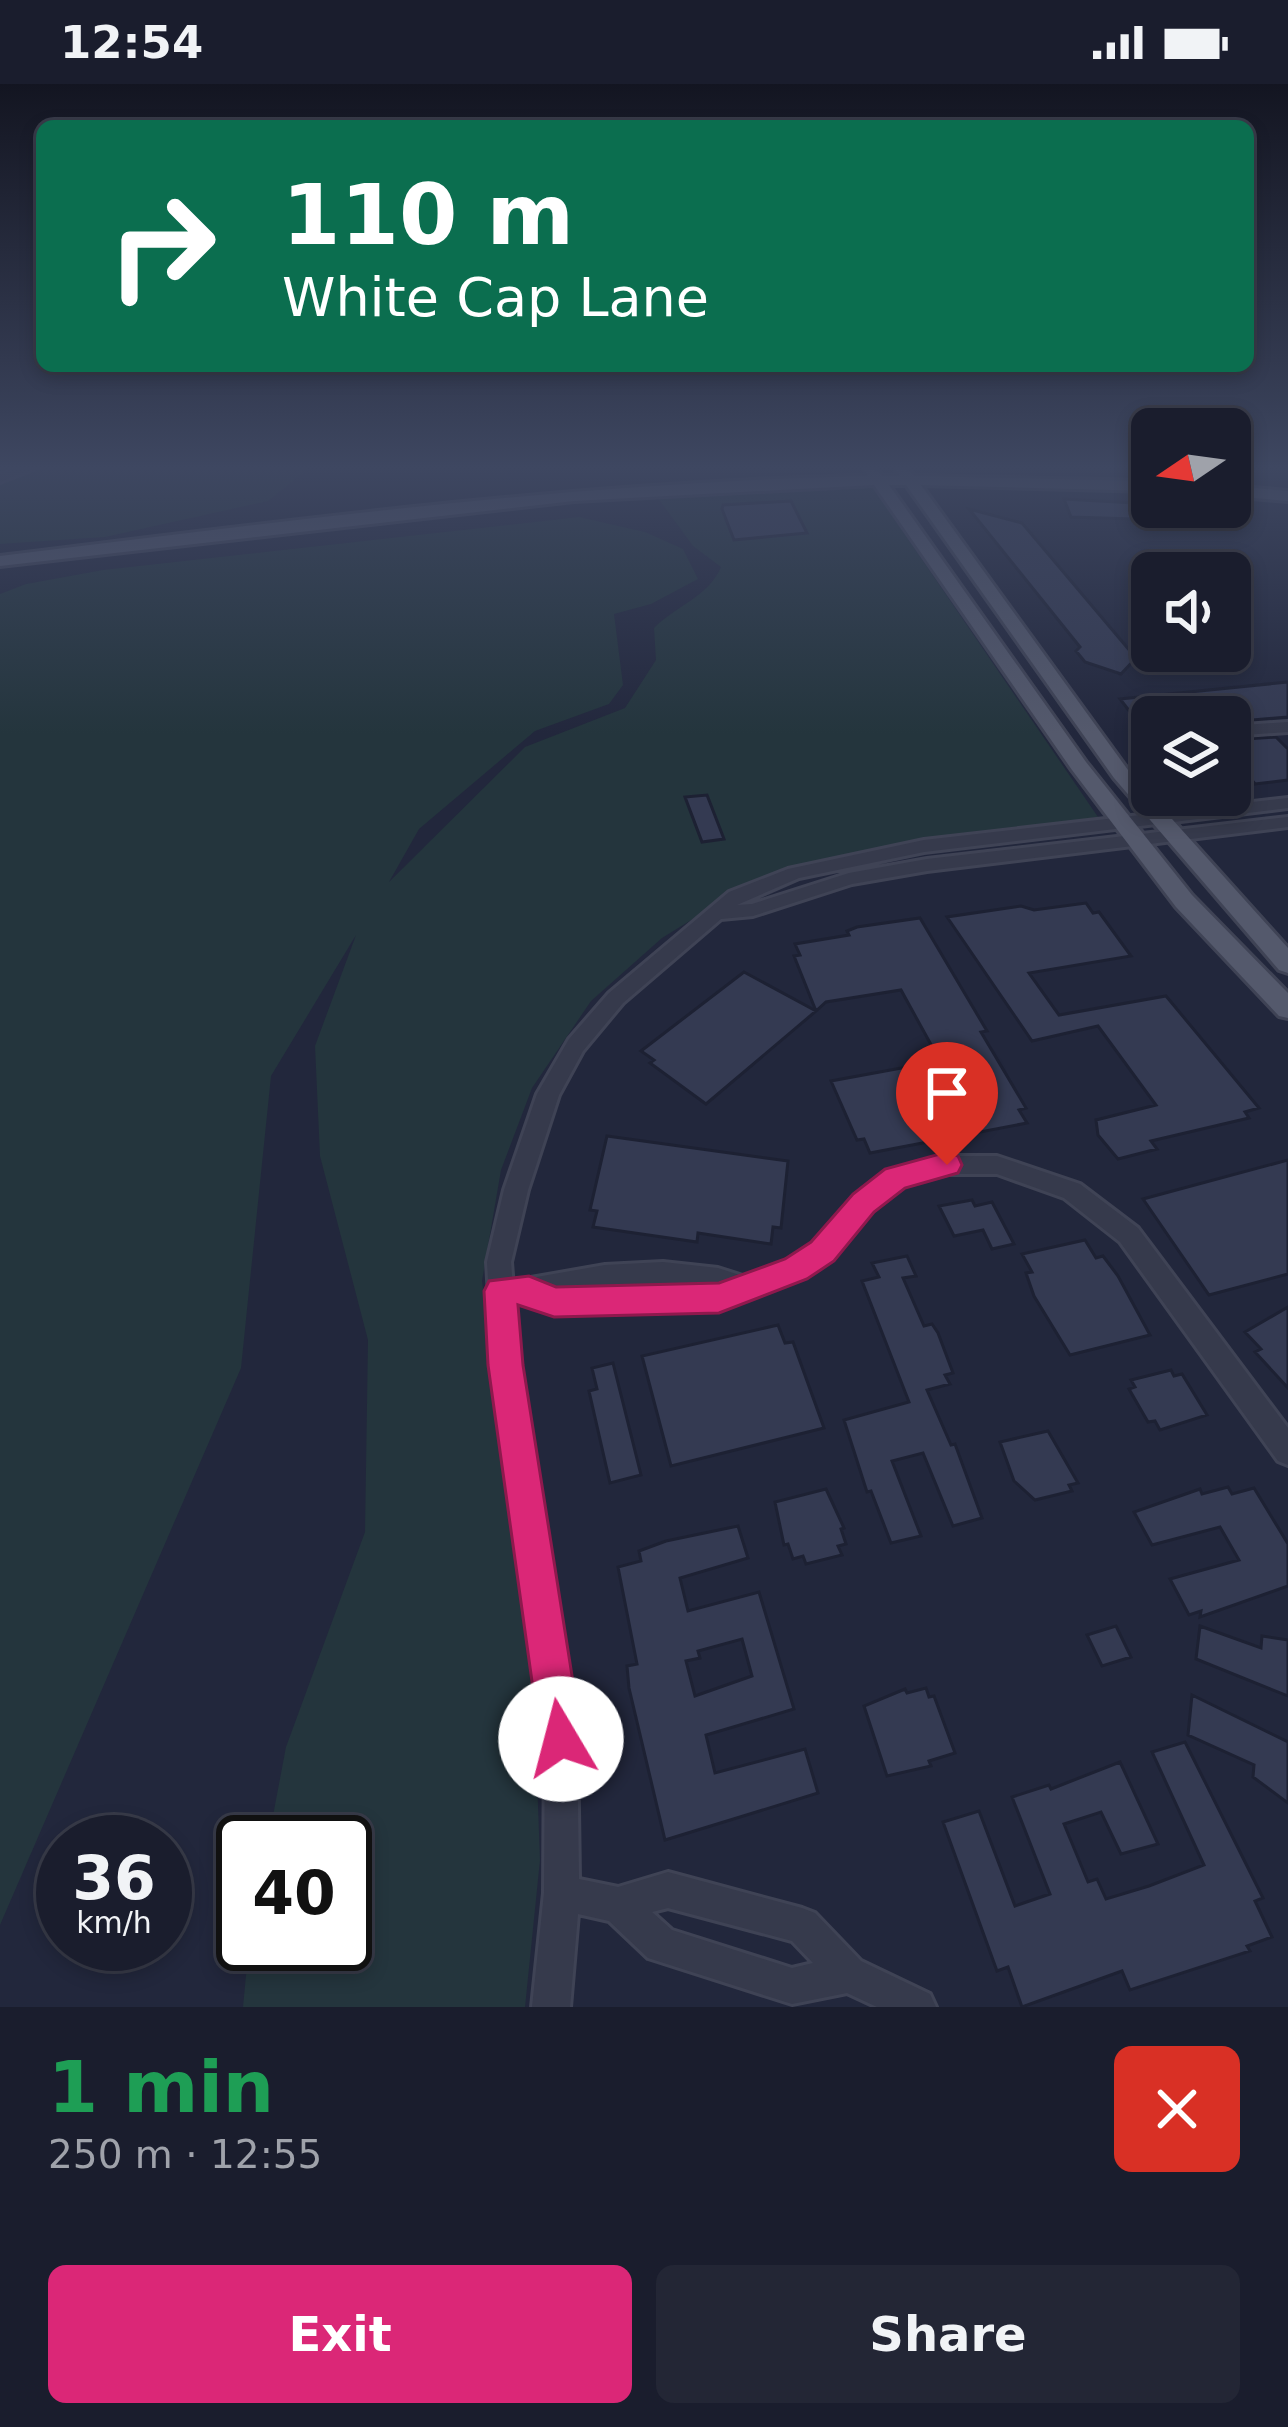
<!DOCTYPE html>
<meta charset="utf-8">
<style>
:root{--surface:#1a1d2d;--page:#232635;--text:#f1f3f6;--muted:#9fa2aa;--line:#383b49;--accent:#db2777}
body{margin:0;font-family:"DejaVu Sans",sans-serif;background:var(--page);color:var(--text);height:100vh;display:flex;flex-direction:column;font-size:45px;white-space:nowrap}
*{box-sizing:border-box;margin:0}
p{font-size:39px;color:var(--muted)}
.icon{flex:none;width:66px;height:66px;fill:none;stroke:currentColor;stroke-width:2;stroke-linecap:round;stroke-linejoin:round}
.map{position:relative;height:1923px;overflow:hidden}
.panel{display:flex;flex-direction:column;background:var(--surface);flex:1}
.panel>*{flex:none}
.guide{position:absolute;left:36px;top:36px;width:1218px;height:252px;border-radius:18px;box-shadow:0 6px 18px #0003,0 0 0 3px var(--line);background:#0b6e4f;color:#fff;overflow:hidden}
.needle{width:78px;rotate:257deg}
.tools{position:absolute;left:1131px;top:324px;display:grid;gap:24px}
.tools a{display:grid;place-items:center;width:120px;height:120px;border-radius:18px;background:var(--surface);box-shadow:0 6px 18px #0003,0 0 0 3px var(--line);font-size:60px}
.speed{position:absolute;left:36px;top:1731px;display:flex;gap:24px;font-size:60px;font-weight:700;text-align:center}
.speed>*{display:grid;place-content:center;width:156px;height:156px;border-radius:50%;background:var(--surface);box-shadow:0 6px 18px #0003,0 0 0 3px var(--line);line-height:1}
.speed small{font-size:30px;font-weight:400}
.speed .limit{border:6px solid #111;border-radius:18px;background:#fff;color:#111}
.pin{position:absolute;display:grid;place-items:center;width:102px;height:102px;color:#fff;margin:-123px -51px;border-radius:50% 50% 50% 0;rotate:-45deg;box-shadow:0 0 12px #0007}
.pin .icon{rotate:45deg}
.me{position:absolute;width:132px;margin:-66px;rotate:352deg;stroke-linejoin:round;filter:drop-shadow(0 0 9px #0008)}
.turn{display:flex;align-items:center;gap:42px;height:252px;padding:0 48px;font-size:54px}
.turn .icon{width:156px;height:156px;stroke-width:2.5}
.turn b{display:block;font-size:84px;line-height:102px}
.round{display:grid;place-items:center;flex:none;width:126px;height:126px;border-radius:18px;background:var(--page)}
.headline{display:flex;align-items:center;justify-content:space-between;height:204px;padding:0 48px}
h1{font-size:72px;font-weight:700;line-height:90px;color:#1e9e55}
.action{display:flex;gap:24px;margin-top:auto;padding:24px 48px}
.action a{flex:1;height:138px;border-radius:18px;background:var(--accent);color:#fff;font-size:48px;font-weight:700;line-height:138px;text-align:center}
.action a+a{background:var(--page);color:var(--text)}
.status{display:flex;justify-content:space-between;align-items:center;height:84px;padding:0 60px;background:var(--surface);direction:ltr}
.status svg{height:33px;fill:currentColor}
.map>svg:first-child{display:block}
.green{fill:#24353d}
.building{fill:#343a52;stroke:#1d2133;stroke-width:3;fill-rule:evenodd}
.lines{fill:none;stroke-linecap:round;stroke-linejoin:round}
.minor-casing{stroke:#3f4355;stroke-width:6}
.major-casing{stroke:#3f4355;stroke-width:6}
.minor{fill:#363a4c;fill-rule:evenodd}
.major{fill:#54596c;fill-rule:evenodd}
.route{fill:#db2777;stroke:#8e194d;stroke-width:3}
</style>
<div class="status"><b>12:54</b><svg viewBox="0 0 49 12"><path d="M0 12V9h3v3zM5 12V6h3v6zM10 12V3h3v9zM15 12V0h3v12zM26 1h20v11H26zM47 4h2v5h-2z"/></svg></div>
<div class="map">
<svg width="1288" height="1923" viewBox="0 0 1288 1923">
<rect width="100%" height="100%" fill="#22273c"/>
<path class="green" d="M0 381H313L268 417 105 453 0 460Z
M871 401 1098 733 810 782 722 817 662 854 591 917 532 1004 501 1086 482 1197 533 1585 540 1776 525 1923H243L249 1860H345V1758H268L286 1663 365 1448 368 1256 320 1072 315 962 356 851 271 992 241 1284 0 1841V510L26 500 103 486 579 433 645 448 683 465 698 495 651 520 614 530 623 601 609 620 535 647 419 745 389 798 525 663 625 624 656 576 654 544C677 521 708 513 721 483L693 462 655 410Z"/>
<path class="building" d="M1064 415 1152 420 1158 423 1134 435 1071 433Z
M791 417 807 449 734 456 722 425 723 421Z
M969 425 1022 439 1136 574 1121 590 1085 578 1076 567 1080 563Z
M1288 598V633L1230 638V633H1134L1120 615Z
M1276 653 1288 665V696L1255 700 1230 668V656Z
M707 711 724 755 702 758 685 713Z
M1086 819 1093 829 1099 828 1131 872 1029 889 1059 931 1166 912 1259 1024 1245 1028 1249 1034 1151 1057 1157 1065 1118 1075 1098 1051 1096 1036 1156 1021 1098 942 1032 957 947 833 1021 822 1034 826Z
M920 834 987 947 981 948 1026 1024 1019 1026 1027 1039 870 1069 864 1055 857 1056 831 997 940 977 901 906 826 918 816 927 794 872 800 871 795 860 849 851 847 847 857 843Z
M744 888 816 927 706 1020 650 979 654 976 641 967Z
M607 1052 788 1077 781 1144 773 1143 771 1160 698 1149 697 1158 593 1143 597 1127 590 1126Z
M1288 1076V1190L1209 1211 1143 1115Z
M972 1116 975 1122 992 1118 1014 1160 992 1165 983 1146 954 1152 939 1122Z
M1085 1156 1096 1174 1103 1172 1118 1192 1150 1251 1070 1271 1034 1212 1026 1189 1032 1188 1022 1170Z
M907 1172 916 1192 903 1194 924 1242 932 1240 938 1249 953 1289 945 1291 950 1300 927 1306 951 1361 955 1360 982 1434 953 1442 923 1369 892 1377 921 1452 891 1459 871 1407 867 1408 844 1336 909 1318 862 1197 879 1193 872 1179Z
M1288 1223V1304L1255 1268 1261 1265 1245 1248Z
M778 1241 785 1259 793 1258 824 1344 671 1382 642 1272Z
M613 1279 641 1391 610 1399 589 1307 597 1305 592 1284Z
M1171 1286 1174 1292 1182 1290 1207 1331 1160 1346 1155 1337 1148 1338 1129 1305 1135 1303 1131 1296Z
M1048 1347 1078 1399 1069 1401 1072 1407 1035 1416 1014 1397 1000 1358Z
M1228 1403 1232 1410 1254 1404 1288 1460V1502L1200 1533 1201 1527 1189 1531 1170 1495 1239 1476 1220 1443 1152 1461 1134 1428 1200 1405 1202 1410Z
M826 1405 844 1444 841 1445 846 1460 838 1462 842 1471 806 1480 803 1472 793 1475 788 1460 784 1461 775 1418Z
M738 1442 748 1474 680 1494 688 1527 759 1508 794 1625 706 1651 715 1689 805 1665 818 1709 665 1756 629 1604 627 1582 637 1580 618 1483 641 1477 639 1467 666 1457ZM742 1555 752 1592 695 1612 686 1577 700 1574 698 1567Z
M1116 1542 1131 1573 1102 1582 1087 1551Z
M1200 1542 1261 1564 1262 1552 1288 1556V1612L1196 1575Z
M926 1604 929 1613 934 1612 955 1669 929 1677 931 1682 887 1692 864 1622 905 1605 907 1609Z
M1192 1611 1288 1658V1719L1253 1693 1254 1681 1188 1651Z
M1185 1658 1263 1814 1255 1817 1272 1853 1247 1862 1250 1867 1130 1906 1122 1887 1022 1923 1008 1883 997 1887 943 1738 979 1727 1015 1822 1050 1810 1012 1713 1049 1701 1051 1705 1120 1678 1158 1760 1121 1770 1101 1728 1064 1740 1088 1798 1097 1795 1106 1815 1149 1802 1204 1781 1152 1668Z"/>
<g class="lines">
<g class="minor-casing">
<path id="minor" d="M27 381H43L0 398V391Z
M1288 638V648L1230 652V642Z
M1288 714V724L924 768 799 794 737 821 752 820 849 789 927 775 1288 733V743L927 787 852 800 753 832 721 835 623 919 583 967 559 1011 528 1106 511 1178 513 1204 516 1198 525 1195 605 1181 663 1178 718 1184 746 1193 787 1177 813 1161 855 1112 888 1087 947 1072H997L1080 1100 1138 1144 1288 1344V1381L1278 1377 1120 1158 1064 1114 997 1090H947L903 1102 871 1126 831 1175 805 1193 719 1225 554 1229 516 1214 514 1208 519 1281 577 1655 579 1795 618 1803 668 1788 802 1824 815 1829 861 1877 930 1910 936 1923H877L847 1909 792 1920 648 1874 609 1837 578 1830 570 1923H532L544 1809 545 1655 493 1281 487 1178 504 1106 537 1010 569 955 609 909 729 808 788 785 924 756ZM663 1200 703 1203 584 1206ZM668 1824 792 1857 813 1879 792 1884 672 1846 652 1828Z"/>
</g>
<g class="major-casing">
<path id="major" d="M903 382 915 392 1152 397V407L921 401 1128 686 1288 864V889L1279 886 1114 694 906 401H889L1086 678 1192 811 1288 909V934L1279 932 1176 823 1072 686 874 401 574 417 0 482V472C288 437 577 398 868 392L865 387 872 383 883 392H900L896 386Z
M1230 402 1288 407V417L1230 412Z"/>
</g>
<use href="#minor" class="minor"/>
<use href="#major" class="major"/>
</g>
<linearGradient id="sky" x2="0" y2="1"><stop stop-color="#131521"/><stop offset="0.59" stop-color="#3e4761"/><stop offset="1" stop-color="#3e4761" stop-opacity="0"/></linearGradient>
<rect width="1288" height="650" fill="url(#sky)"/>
<path class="route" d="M947 1068 958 1072 962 1081 958 1089 905 1104 874 1128 834 1177 807 1195 719 1229 554 1233 518 1221 523 1281 582 1655 576 1670 561 1676 546 1670 540 1655 488 1281 484 1207 489 1197 529 1192 556 1203 719 1199 785 1175 811 1158 853 1110 885 1085Z"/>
</svg>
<div class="tools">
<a><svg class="needle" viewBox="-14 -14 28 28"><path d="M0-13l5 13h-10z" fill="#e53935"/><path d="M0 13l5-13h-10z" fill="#9fa2aa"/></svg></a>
<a><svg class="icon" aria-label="sound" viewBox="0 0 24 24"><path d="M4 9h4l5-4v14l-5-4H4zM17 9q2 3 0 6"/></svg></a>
<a><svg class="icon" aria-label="layers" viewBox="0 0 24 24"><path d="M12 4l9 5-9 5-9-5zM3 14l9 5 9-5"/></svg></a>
</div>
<div class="speed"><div>36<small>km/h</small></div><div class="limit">40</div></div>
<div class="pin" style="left:947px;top:1081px;background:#d93025"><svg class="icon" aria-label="arrive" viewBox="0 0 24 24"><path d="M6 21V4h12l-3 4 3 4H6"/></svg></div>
<svg class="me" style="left:561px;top:1655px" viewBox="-20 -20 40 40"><circle r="19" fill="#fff"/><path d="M0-13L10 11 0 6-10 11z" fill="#db2777"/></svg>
<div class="guide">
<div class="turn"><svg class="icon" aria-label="right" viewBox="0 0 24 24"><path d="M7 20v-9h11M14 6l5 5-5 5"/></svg><div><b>110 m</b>White Cap Lane</div></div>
</div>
</div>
<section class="panel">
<div class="headline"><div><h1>1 min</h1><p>250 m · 12:55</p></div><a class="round" style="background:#d93025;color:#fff"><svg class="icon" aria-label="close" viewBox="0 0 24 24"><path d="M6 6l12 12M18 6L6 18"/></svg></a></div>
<div class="action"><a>Exit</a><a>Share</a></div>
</section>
